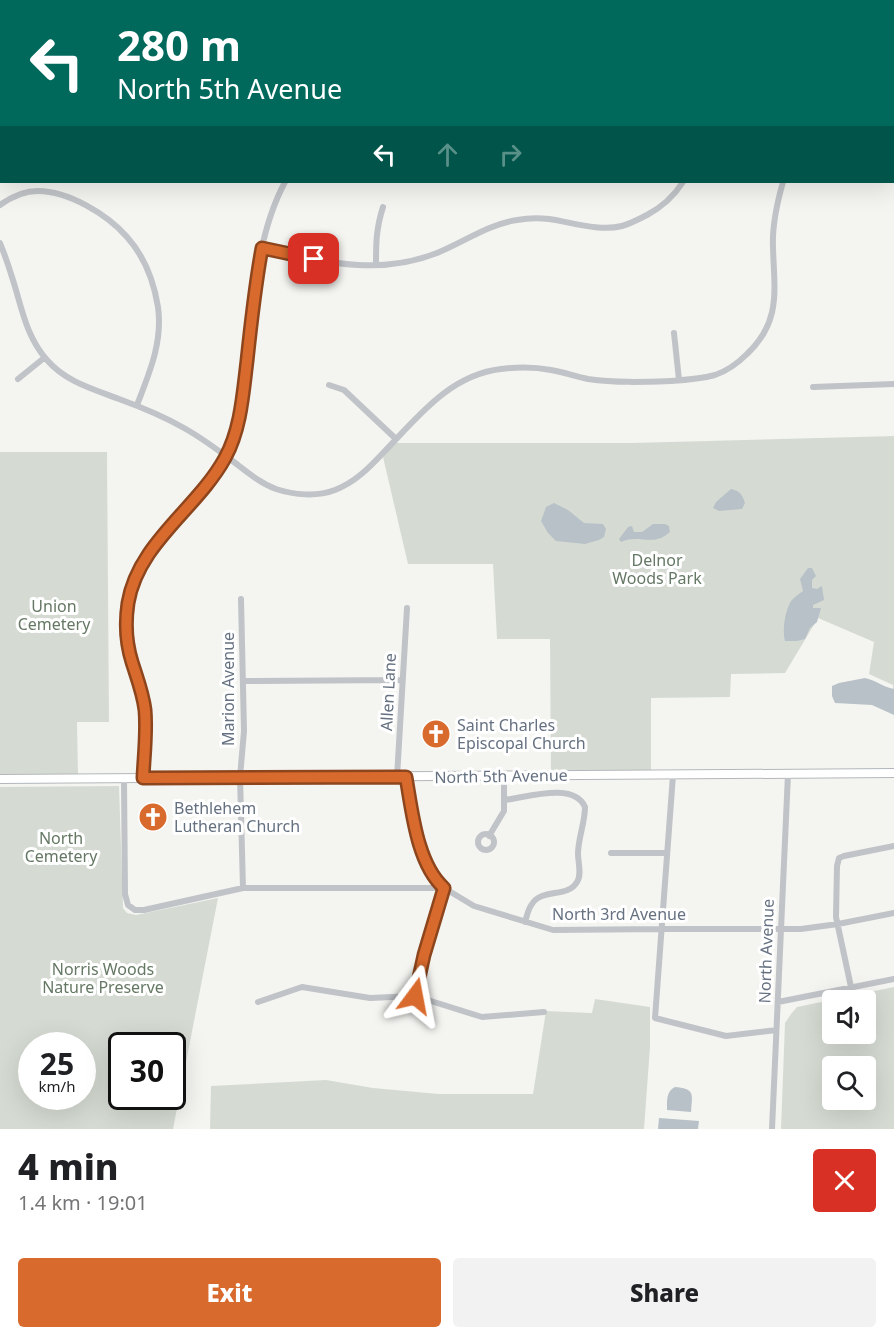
<!DOCTYPE html>
<meta charset="utf-8">
<style>
:root{--surface:#fff;--page:#f2f2f2;--text:#202124;--muted:#757577;--accent:#d96a2d}
body{margin:0;font-family:"Noto Sans",sans-serif;background:var(--page);color:var(--text);height:100vh;display:flex;flex-direction:column;font-size:22px;white-space:nowrap}
*{box-sizing:border-box;margin:0}
p{font-size:20px;color:var(--muted)}
.icon{flex:none;width:33px;height:33px;fill:none;stroke:currentColor;stroke-width:2;stroke-linecap:round;stroke-linejoin:round}
.map{position:relative;height:1129px;overflow:hidden}
.panel{display:flex;flex-direction:column;background:var(--surface);flex:1}
.panel>*{flex:none}
.top-card{position:absolute;left:0px;top:0px;width:894px;height:183px;box-shadow:0 6px 24px #0002;background:#00695c;color:#fff;overflow:hidden}
.buttons{position:absolute;left:822px;top:990px;display:grid;gap:12px}
.buttons a{display:grid;place-items:center;width:54px;height:54px;border-radius:6px;background:var(--surface);box-shadow:0 6px 24px #0002;font-size:30px}
.speed{position:absolute;left:18px;top:1032px;display:flex;gap:12px;font-size:30px;font-weight:700;text-align:center}
.speed>*{display:grid;place-content:center;width:78px;height:78px;border-radius:50%;background:var(--surface);box-shadow:0 6px 24px #0002;line-height:1}
.speed small{font-size:15px;font-weight:400}
.speed .limit{border:3px solid #111;border-radius:9px;background:#fff;color:#111}
.pin{position:absolute;display:grid;place-items:center;width:51px;height:51px;color:#fff;margin:-26px;border-radius:12px;box-shadow:0 3px 9px #0006}
.me{position:absolute;width:66px;margin:-33px;rotate:13deg;stroke-linejoin:round;filter:drop-shadow(0 0 4px #0008)}
.turn{display:flex;align-items:center;gap:21px;height:126px;padding:0 18px;font-size:27px}
.turn .icon{width:78px;height:78px;stroke-width:2.5}
.turn b{display:block;font-size:42px;line-height:51px}
.lanes{display:flex;align-items:center;height:57px;padding:0 18px;background:#0003;justify-content:center;gap:30px;direction:ltr}
.lanes .off{opacity:.35}
.round{display:grid;place-items:center;flex:none;width:63px;height:63px;border-radius:6px;background:var(--page)}
.overview{display:flex;align-items:center;justify-content:space-between;height:102px;padding:0 18px}
h1{font-size:36px;font-weight:800;line-height:45px}
.cta{display:flex;gap:12px;margin-top:auto;padding:12px 18px}
.cta a{flex:1;height:69px;border-radius:6px;background:var(--accent);color:#fff;font-size:24px;font-weight:800;line-height:69px;text-align:center}
.cta a+a{background:var(--page);color:var(--text)}
.map>svg:first-child{display:block}
.green{fill:#d5dbd3;fill-rule:evenodd}
.water{fill:#b8c1c7}
.lines{fill:none;stroke-linecap:round;stroke-linejoin:round}
.major-casing{stroke:#b3b7bb;stroke-width:10}
.minor{stroke:#c0c3c7;stroke-width:6}
.major{stroke:#fff;stroke-width:8}
.route-casing{stroke:#8d451d;stroke-width:15}
.route{stroke:#d96a2d;stroke-width:10}
.labels{text-anchor:middle;dominant-baseline:central;stroke-width:6;stroke-linejoin:round;paint-order:stroke}
.park-label{font-size:16px;fill:#657864;stroke:#fff}
.street-label{font-size:16px;fill:#657181;stroke:#fff}
.poi-label{font-size:16px;fill:#657181;stroke:#fff;text-anchor:start}
</style>
<div class="map">
<svg width="894" height="1129" viewBox="0 0 894 1129">
<rect width="100%" height="100%" fill="#f4f5f1"/>
<path class="green" d="M0 0H38V2H2L1 107 0 106Z
M806 0H894V122L893 123 892 2H806Z
M894 436V719L893 685 869 674 874 642 818 618 785 673 731 674 730 697 651 698V772H551L550 639H497L493 564H408L383 457 396 443H632Z
M0 452H107L109 722H77L78 774H0Z
M119 786 123 908 127 913 136 915 218 898 173 1129H0V787ZM32 1046H82V1096H32ZM122 1046H172V1096H122Z
M894 987V1129H781L785 1023 791 1014 797 1007ZM866 1000V1034H832V1000ZM832 1066H866V1100H832Z
M595 999 650 1007V1047L644 1129H210L211 1086 326 1080 373 1088 439 1094H533L546 1011 592 1013Z"/>
<path class="water" d="M731 489C740 491 742 494 745 503L742 509 719 511 713 508 716 502Z
M554 503 568 510 584 523 603 524 606 529 604 537 599 540 585 544 556 541 548 533 541 521 546 507Z
M653 524H665L669 526 670 532C669 533 662 538 661 538 648 543 636 535 621 542L619 539 628 527 632 526 634 532H642Z
M808 568H812L816 576 812 580V588L817 589 822 586 824 600 813 605V608H821L817 622 810 628 805 639 797 641H785C782 630 785 611 791 601 794 597 799 594 803 591L800 579Z
M865 678C875 680 883 687 894 689V715L872 705 835 703 832 696V686L839 683Z
M675 1087C696 1089 692 1094 691 1112L667 1110C667 1102 666 1091 675 1087Z
M659 1118 699 1121 698 1129H658Z"/>
<g class="lines">
<g class="major-casing">
<path id="major" d="M0 779 894 773"/>
</g>
<path class="minor" d="M121 0 123 2
M292 0 293 2
M454 0V2
M693 2V0
M804 2 805 0
M892 150 894 153
M0 205C11 197 24 191 38 191 68 191 107 214 127 237 144 256 154 282 158 307 163 342 149 374 137 405
M0 243C4 253 8 264 11 274 21 303 25 336 47 360 66 382 93 389 119 399 141 407 163 416 184 428 202 438 218 450 234 462 247 472 260 483 276 489 294 495 317 497 335 490 355 482 368 469 383 453 417 418 449 375 501 369 517 367 535 367 551 370 564 372 576 377 588 379 616 383 643 382 671 381 686 380 700 379 715 375 727 371 738 363 747 354 782 321 774 289 773 247 772 225 777 203 783 182
M262 248C323 261 376 277 437 253 464 242 489 224 517 220 528 218 539 218 549 219 571 222 599 232 622 226 630 224 639 219 647 215 662 207 674 196 683 182
M376 265C376 243 376 229 383 207
M674 333 679 380
M18 379 44 358
M329 385 344 390 396 439
M813 387 894 384
M241 599 244 731 240 777 243 888
M243 681 402 680
M673 775 655 1018 726 1036 776 1030
M504 776V800C525 798 574 781 585 807 585 823 578 838 578 854 578 862 582 875 577 882 568 898 542 888 532 904 528 909 527 916 525 922
M397 777 407 608
M406 777C413 811 417 864 444 888L424 955 415 996
M143 778C144 756 147 731 145 710 140 670 120 645 128 603 139 541 199 510 226 456 240 429 242 398 246 368 254 306 255 238 285 182
M124 779 125 894 128 905 135 910H144L243 888H444L474 906 553 930 662 929H801L838 924 894 913
M478 842a8 8 0 1 1 16 0a8 8 0 1 1-16 0Z
M489 836 504 811V800
M611 853H667
M851 987 836 917 837 866 839 858 844 856 894 846
M258 1002 302 987 370 998 415 996 482 1017 544 1012
M778 1002 894 979
M772 1129 788 774"/>
<use href="#major" class="major"/>
</g>
<g class="lines">
<g class="route-casing">
<path id="route" d="M314 259 262 248C255 286 251 323 247 361 243 393 241 429 225 458 197 509 138 543 128 603 125 623 126 643 132 662 137 678 143 693 145 710 147 732 144 756 143 778L406 777C412 811 417 864 444 888L424 955 415 996"/>
</g>
<use href="#route" class="route"/>
</g>
<defs>
<g id="church-disc" transform="scale(1.5)"><circle r="9.5" fill="#d96a2d" stroke="#fff"/><path d="M-1.2-6h2.4v3.5h3.3v2.4h-3.3V6h-2.4V-.1h-3.3v-2.4h3.3Z" fill="#fff"/></g>
</defs>
<g fill-rule="evenodd">
<use href="#church-disc" x="436" y="734"/>
<use href="#church-disc" x="153" y="817"/>
</g>
<g class="labels">
<g class="park-label">
<text x="657" y="560">Delnor<tspan x="657" dy="18">Woods Park</tspan></text>
<text x="54" y="606">Union<tspan x="54" dy="18">Cemetery</tspan></text>
<text x="61" y="838">North<tspan x="61" dy="18">Cemetery</tspan></text>
<text x="103" y="969">Norris Woods<tspan x="103" dy="18">Nature Preserve</tspan></text>
</g>
<g class="street-label">
<text transform="translate(228 689) rotate(-90)">Marion Avenue</text>
<text transform="translate(388 692) rotate(-87)">Allen Lane</text>
<text transform="translate(501 776) rotate(-1)">North 5th Avenue</text>
<text x="619" y="914">North 3rd Avenue</text>
<text transform="translate(766 951) rotate(-88)">North Avenue</text>
</g>
<g class="poi-label">
<text x="457" y="725">Saint Charles<tspan x="457" dy="18">Episcopal Church</tspan></text>
<text x="174" y="808">Bethlehem<tspan x="174" dy="18">Lutheran Church</tspan></text>
</g>
</g>
</svg>
<div class="buttons">
<a><svg class="icon" aria-label="sound" viewBox="0 0 24 24"><path d="M4 9h4l5-4v14l-5-4H4zM17 9q2 3 0 6"/></svg></a>
<a><svg class="icon" aria-label="search" viewBox="0 0 24 24"><circle cx="10" cy="10" r="6"/><path d="M15 15l6 6"/></svg></a>
</div>
<div class="speed"><div>25<small>km/h</small></div><div class="limit">30</div></div>
<div class="pin" style="left:314px;top:259px;background:#d93025"><svg class="icon" aria-label="arrive" viewBox="0 0 24 24"><path d="M6 21V4h12l-3 4 3 4H6"/></svg></div>
<svg class="me" style="left:415px;top:996px" viewBox="-20 -20 40 40"><path d="M0-17L14 15 0 8-14 15z" fill="#d96a2d" stroke="#fff" stroke-width="4"/></svg>
<div class="top-card">
<div class="turn"><svg class="icon" aria-label="left" viewBox="0 0 24 24"><path d="M17 20v-9H6M10 6l-5 5 5 5"/></svg><div><b>280 m</b>North 5th Avenue</div></div>
<div class="lanes"><svg class="icon" aria-label="left" viewBox="0 0 24 24"><path d="M17 20v-9H6M10 6l-5 5 5 5"/></svg><svg class="icon off" aria-label="ahead" viewBox="0 0 24 24"><path d="M12 20V5M6 11l6-6 6 6"/></svg><svg class="icon off" aria-label="right" viewBox="0 0 24 24"><path d="M7 20v-9h11M14 6l5 5-5 5"/></svg></div>
</div>
</div>
<section class="panel">
<div class="overview"><div><h1>4 min</h1><p>1.4 km · 19:01</p></div><a class="round" style="background:#d93025;color:#fff"><svg class="icon" aria-label="close" viewBox="0 0 24 24"><path d="M6 6l12 12M18 6L6 18"/></svg></a></div>
<div class="cta"><a>Exit</a><a>Share</a></div>
</section>
